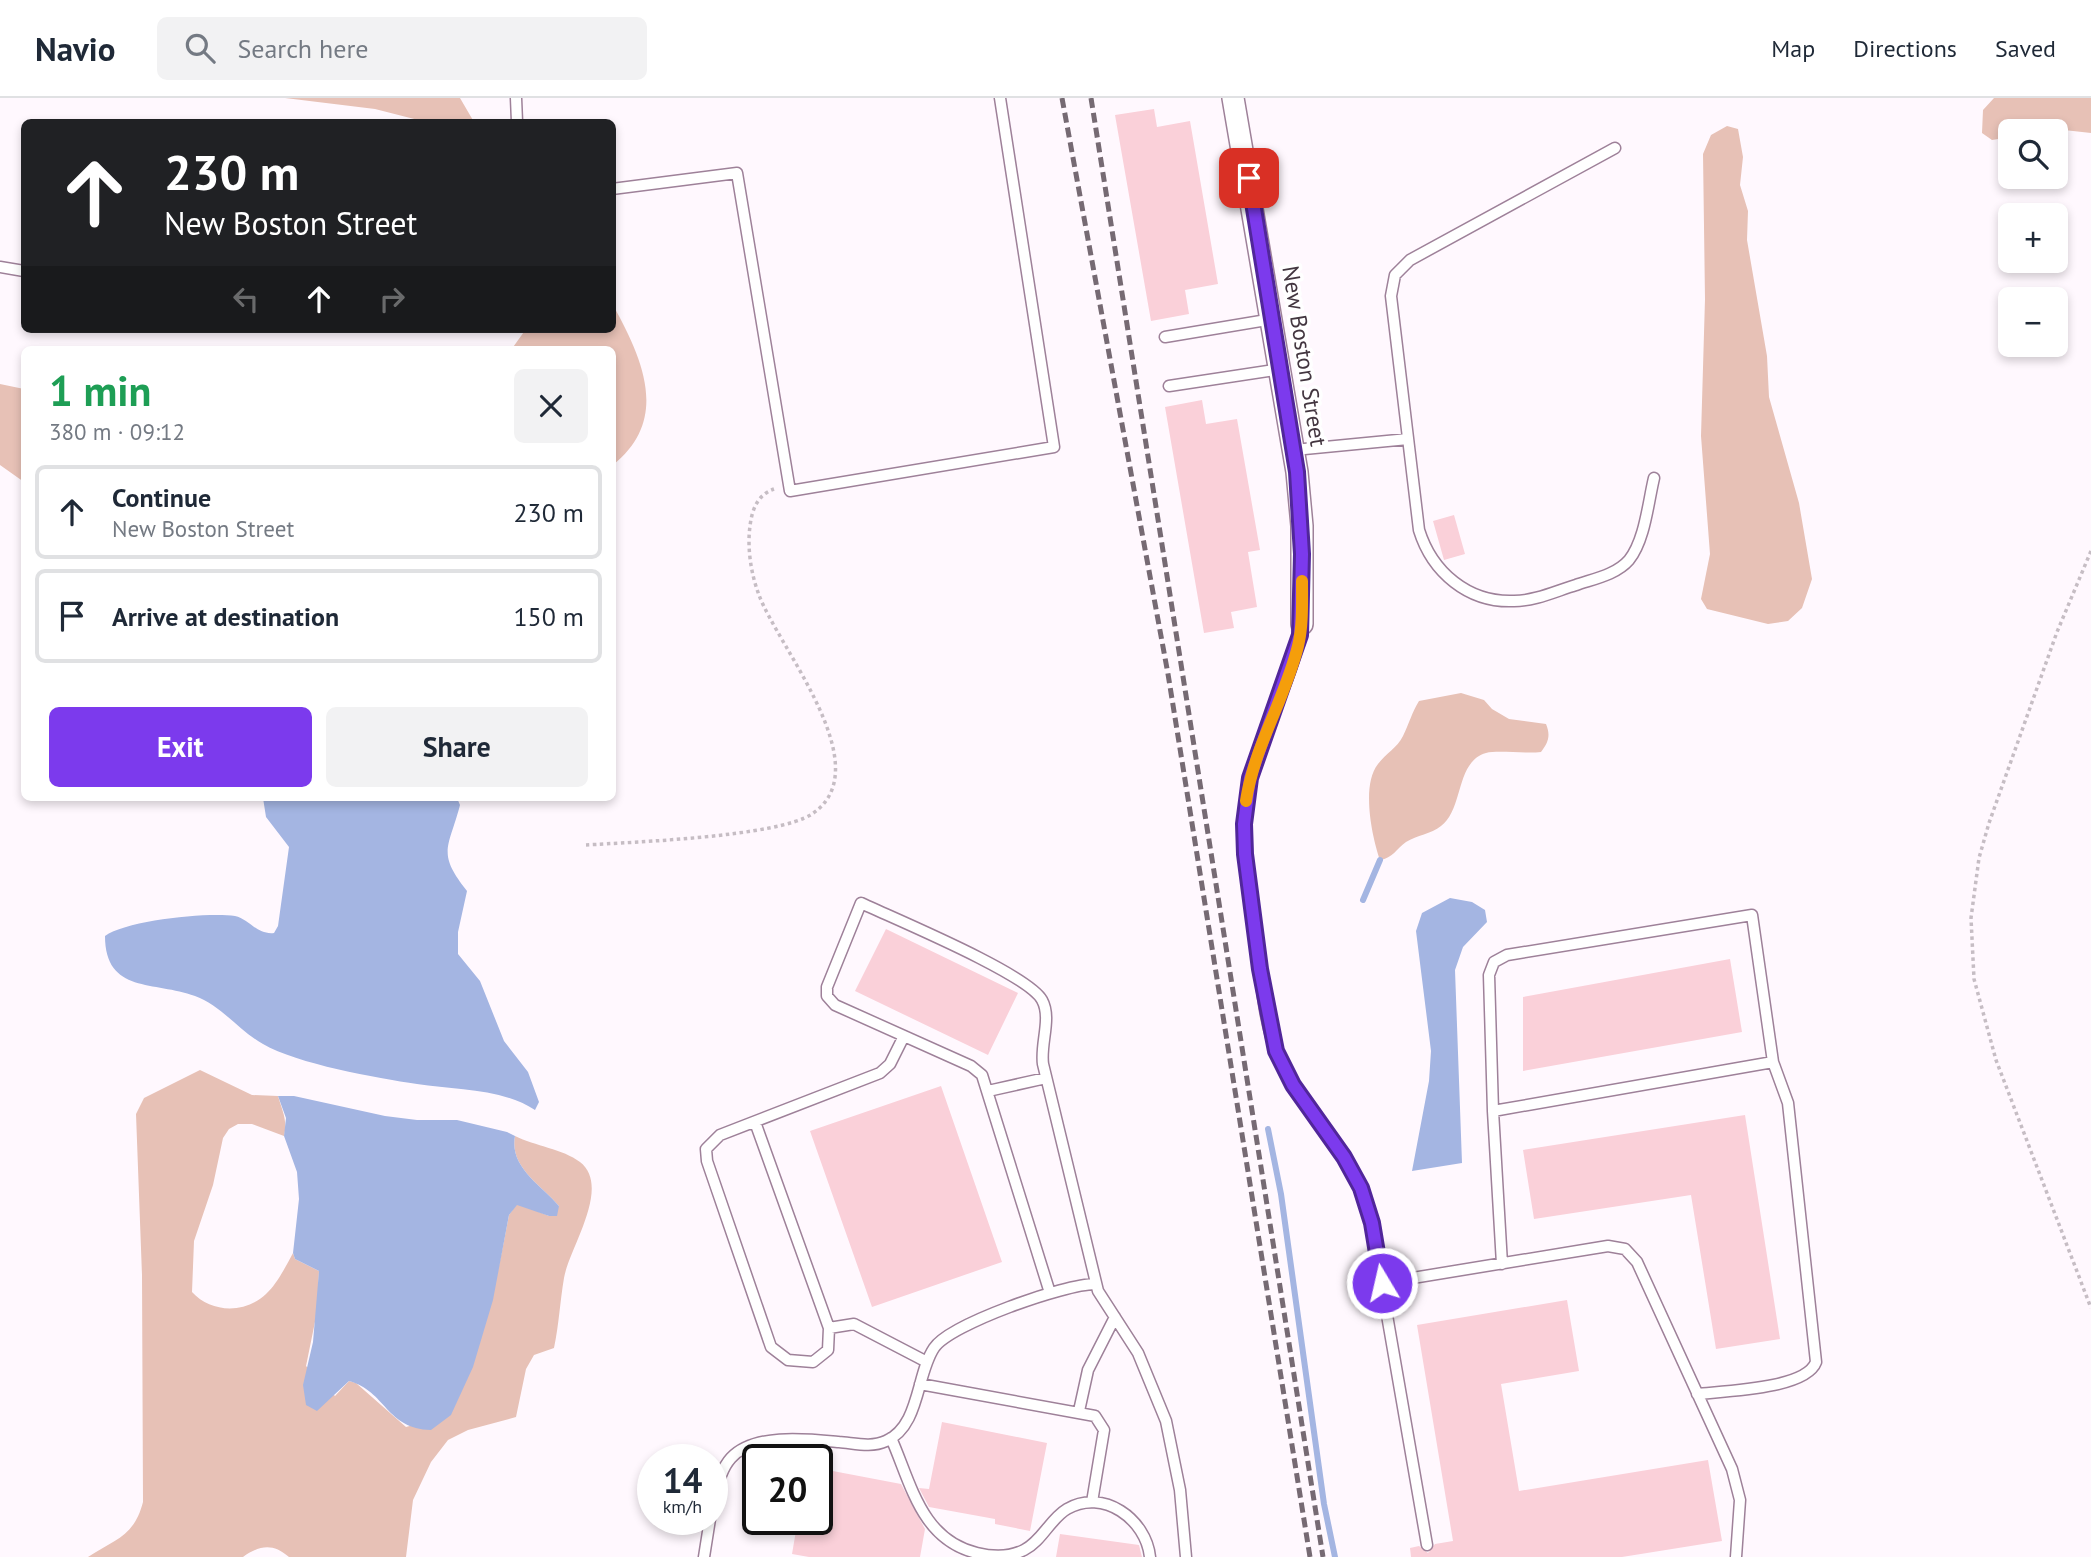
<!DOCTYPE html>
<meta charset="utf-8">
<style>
:root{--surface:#fff;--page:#f2f2f3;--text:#1f2937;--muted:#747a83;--line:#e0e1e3;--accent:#7c3aed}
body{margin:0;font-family:"PT Sans",sans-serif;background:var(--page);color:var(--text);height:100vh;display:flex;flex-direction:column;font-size:26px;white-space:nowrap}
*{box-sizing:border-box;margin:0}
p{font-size:23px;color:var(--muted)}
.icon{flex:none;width:38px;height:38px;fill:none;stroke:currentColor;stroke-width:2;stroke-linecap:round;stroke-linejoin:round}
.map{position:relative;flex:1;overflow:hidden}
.side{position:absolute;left:21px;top:248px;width:595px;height:455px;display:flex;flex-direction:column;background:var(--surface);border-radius:10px;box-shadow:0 4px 10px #0003}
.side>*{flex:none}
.hud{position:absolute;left:21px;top:21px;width:595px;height:214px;border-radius:10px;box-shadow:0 4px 10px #0003;background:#202124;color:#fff;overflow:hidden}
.fabs{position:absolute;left:1998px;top:21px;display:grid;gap:14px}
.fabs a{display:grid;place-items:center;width:70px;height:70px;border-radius:10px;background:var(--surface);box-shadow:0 4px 10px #0003;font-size:35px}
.speed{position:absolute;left:637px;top:1346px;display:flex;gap:14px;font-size:35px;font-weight:700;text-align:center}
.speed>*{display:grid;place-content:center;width:91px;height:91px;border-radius:50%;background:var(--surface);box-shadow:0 4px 10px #0003;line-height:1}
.speed small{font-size:18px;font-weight:400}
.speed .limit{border:4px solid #111;border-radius:10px;background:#fff;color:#111}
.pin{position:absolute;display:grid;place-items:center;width:60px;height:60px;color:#fff;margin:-30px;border-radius:14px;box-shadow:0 4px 10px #0006}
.me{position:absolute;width:77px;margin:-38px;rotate:351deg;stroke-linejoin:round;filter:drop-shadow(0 0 5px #0008)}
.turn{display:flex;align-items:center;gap:24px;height:147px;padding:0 28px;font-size:32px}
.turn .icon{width:91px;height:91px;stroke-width:2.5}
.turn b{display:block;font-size:49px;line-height:60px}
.lanes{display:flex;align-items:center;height:66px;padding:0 28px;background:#0003;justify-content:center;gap:35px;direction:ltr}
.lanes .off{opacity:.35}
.round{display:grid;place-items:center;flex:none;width:74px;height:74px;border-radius:10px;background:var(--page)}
.head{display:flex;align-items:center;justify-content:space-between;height:119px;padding:0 28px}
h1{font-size:42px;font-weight:600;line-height:52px;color:#1e9e55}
.primary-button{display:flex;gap:14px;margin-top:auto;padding:14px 28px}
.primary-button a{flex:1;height:80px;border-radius:10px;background:var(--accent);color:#fff;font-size:28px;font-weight:600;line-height:80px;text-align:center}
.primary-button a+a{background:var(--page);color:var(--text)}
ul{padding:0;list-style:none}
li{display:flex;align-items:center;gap:21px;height:94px;margin:0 14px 10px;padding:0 14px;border:4px solid var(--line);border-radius:10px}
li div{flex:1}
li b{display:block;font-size:26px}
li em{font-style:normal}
header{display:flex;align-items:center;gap:42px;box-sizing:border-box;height:98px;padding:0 35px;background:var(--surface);border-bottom:2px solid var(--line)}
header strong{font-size:33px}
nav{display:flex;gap:38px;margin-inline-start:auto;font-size:24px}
.search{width:490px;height:63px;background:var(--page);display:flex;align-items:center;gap:18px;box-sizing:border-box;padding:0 24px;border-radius:10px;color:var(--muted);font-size:26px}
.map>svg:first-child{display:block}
.green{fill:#e7c1b6}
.water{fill:#a4b5e2}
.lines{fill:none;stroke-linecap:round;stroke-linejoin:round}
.stream{stroke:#a4b5e2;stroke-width:6}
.building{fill:#fad0d9}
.lane-casing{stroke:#9e8199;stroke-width:13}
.street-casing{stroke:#9e8199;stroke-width:24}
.path{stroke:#c6bdc4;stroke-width:3.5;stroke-dasharray:3.5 3.5;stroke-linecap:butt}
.lane{stroke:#fff;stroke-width:10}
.street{stroke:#fff;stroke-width:21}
.rail{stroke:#766a73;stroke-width:5;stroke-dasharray:10 5;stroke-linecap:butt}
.route-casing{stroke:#51269a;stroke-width:18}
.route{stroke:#7c3aed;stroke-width:12}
.slow{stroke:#f59e0b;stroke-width:12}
.labels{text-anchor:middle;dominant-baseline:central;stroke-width:7;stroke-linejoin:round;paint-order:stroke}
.street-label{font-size:23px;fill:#433640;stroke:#fff}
</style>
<header>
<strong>Navio</strong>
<div class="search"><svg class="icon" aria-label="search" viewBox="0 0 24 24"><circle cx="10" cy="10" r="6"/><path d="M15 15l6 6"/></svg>Search here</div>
<nav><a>Map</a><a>Directions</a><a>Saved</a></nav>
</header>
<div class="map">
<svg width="2091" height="1459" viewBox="0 0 2091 1459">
<rect width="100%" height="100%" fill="#fff8fe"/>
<path class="green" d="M285 0H460L474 24H426L375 11Z
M1994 0H2091V35L2055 31 2011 33V39L1992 42 1982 35 1983 12Z
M1727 28 1738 31 1743 59 1740 87 1748 113 1747 142 1767 258 1769 299 1799 405 1812 481 1802 510 1788 523 1768 526 1707 511 1701 501 1710 456 1701 338 1705 201 1703 56 1711 37Z
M613 207C643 262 670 321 613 367L612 252H511L526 231H612Z
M0 286 24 291V384L0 367Z
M1461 595 1484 602 1492 611 1509 621 1546 626C1551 638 1548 645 1541 654 1526 656 1498 652 1486 655 1455 664 1464 711 1441 728 1431 736 1417 737 1406 744 1396 751 1393 760 1380 762 1372 739 1361 687 1378 666 1386 655 1397 650 1403 638 1409 626 1412 614 1419 603Z
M200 972 252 997 278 998C282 1012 288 1023 284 1038L252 1026H238L229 1031 223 1040 213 1087 194 1143 192 1194C211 1215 245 1216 266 1196 277 1186 286 1168 293 1155L295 1161 319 1173 317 1214 306 1268 335 1298 349 1283 356 1285 406 1329 450 1317C482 1254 496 1186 509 1117L516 1107H522L549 1118 559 1108C541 1087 509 1069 515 1038 535 1048 563 1051 580 1064 612 1089 569 1150 564 1180 560 1203 559 1227 554 1250L534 1257 526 1271 516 1319 468 1332 448 1342 431 1364 413 1402 406 1459H289C273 1445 260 1447 243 1459H88C115 1441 134 1439 143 1404L142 1177 136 1016 144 1000Z"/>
<path class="water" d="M263 700H457L460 707C449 750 436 754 467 793L458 834V856L480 883 504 943 528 974 539 1004 535 1012C502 990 455 992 417 986 377 980 297 966 263 946 238 932 222 908 195 898 155 883 105 896 105 838 127 822 208 814 235 818 249 821 257 837 274 835L278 828 289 749 266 719Z
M1450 800 1472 804 1485 812 1487 824 1463 849 1455 872 1462 1065 1412 1073 1429 983 1431 953 1416 833 1422 815Z
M278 998H294L385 1018 417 1022H457L507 1034 515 1038C509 1069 541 1087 559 1108L557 1118H549L517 1107 509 1117 493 1202 473 1269 451 1317 431 1332C386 1331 386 1293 349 1283L317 1313 306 1307 303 1287 313 1244 319 1173 295 1161 293 1155 299 1101 297 1074 284 1038 286 1020Z"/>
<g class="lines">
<path class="stream" d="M1363 802 1380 762
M1268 1031 1281 1096 1324 1406 1335 1459"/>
</g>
<path class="building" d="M1154 11 1157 29 1190 23 1218 186 1185 192 1189 216 1151 223 1115 17Z
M1202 302 1206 326 1237 321 1260 452 1248 454 1257 509 1231 514 1234 530 1204 535 1165 309Z
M1454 417 1465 456 1444 462 1433 423Z
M886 831 1018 895 988 957 855 893Z
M1730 861 1742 934 1523 973V899Z
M941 988 1002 1164 872 1209 810 1033Z
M1745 1017 1780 1241 1716 1251 1691 1097 1534 1121 1523 1052Z
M1567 1202 1579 1273 1501 1286 1519 1393 1708 1362 1722 1443 1622 1459H1411L1410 1450 1419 1448 1428 1455 1435 1446 1453 1443 1417 1227Z
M942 1324 1047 1345 1030 1433 995 1426V1421L929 1409 919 1390 929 1391Z
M817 1370 901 1386 925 1431 920 1459H809L792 1456 798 1421H817Z
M1060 1436 1139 1447 1142 1459H1056Z"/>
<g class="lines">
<g class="lane-casing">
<path id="lane" d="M516 0 517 24
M1615 50 1410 162 1395 177 1391 198 1419 432C1432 474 1468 505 1514 503 1535 503 1556 493 1576 487 1593 481 1616 477 1629 462 1645 442 1648 405 1654 380
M612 91 737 75 790 393 1054 349 1000 0
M0 169 24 173
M1165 239 1273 221
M1169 288 1281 271
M1294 352 1408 341
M1302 526C1294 587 1254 641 1246 702 1240 747 1250 794 1256 839 1261 879 1263 927 1280 963 1305 1015 1347 1054 1368 1108L1427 1447
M988 993 1046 980
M1493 1013 1489 877 1494 864 1507 857 1752 817 1773 964
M755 1024 829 1230 828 1252 813 1264 788 1262 771 1249 707 1063 706 1051 720 1037 880 975 890 966 904 938
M1502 1166 1493 1013 1773 964 1788 1005 1816 1264C1806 1291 1725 1293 1697 1296
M1382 1185 1608 1148 1625 1151 1637 1164 1732 1371 1740 1402 1736 1459
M1050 1195 982 977 971 968 835 907 827 898V889L861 805C895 821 1028 876 1042 902 1052 920 1040 946 1043 966L1098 1193 1138 1255 1166 1323 1180 1392 1186 1459
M829 1230 854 1226 927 1264
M920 1286 1095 1318 1104 1332 1092 1404
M1079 1313 1088 1272 1115 1219
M891 1340C911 1385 921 1442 977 1455 993 1459 1010 1459 1024 1452 1042 1443 1050 1421 1067 1411 1103 1390 1146 1421 1150 1459
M712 1410C717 1394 719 1373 731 1360 754 1335 807 1341 839 1344 854 1345 871 1350 886 1343 920 1328 916 1277 934 1250 950 1226 1065 1186 1095 1186
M704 1459 710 1421"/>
</g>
<g class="street-casing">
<path id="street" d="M1233 0 1297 374 1302 428V526"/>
</g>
<path class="path" d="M2091 453 2057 534 1989 725 1979 760 1971 820 1974 881 1996 962 2091 1210
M586 747C633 744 777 739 812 716 881 670 778 549 759 497 751 476 747 450 750 428 752 412 757 397 774 391"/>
<use href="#lane" class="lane"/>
<use href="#street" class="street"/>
<path class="rail" d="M1062 0 1168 576 1310 1459
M1091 0 1323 1459"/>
</g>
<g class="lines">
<g class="route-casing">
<path id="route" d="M1249 80 1297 374 1302 456 1300 537 1250 680 1244 726 1245 756 1260 871 1276 953 1293 987 1344 1059 1361 1090 1372 1125 1382 1185"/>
</g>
<use href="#route" class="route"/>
<path class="slow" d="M1246 703C1254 649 1285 601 1298 548 1303 527 1302 505 1302 483"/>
</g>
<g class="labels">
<g class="street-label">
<text transform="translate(1305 258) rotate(81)">New Boston Street</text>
</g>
</g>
</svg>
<div class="fabs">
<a><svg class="icon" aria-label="search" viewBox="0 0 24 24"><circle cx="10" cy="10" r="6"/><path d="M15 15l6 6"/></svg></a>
<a>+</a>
<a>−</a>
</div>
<div class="speed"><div>14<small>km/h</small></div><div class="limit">20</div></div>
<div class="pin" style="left:1249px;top:80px;background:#d93025"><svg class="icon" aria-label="arrive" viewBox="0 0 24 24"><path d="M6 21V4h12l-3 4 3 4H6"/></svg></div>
<svg class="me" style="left:1382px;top:1185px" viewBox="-20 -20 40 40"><circle r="17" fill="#7c3aed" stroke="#fff" stroke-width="3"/><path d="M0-11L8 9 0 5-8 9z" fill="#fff"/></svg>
<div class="hud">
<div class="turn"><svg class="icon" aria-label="ahead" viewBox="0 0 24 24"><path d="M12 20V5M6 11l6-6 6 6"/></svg><div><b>230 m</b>New Boston Street</div></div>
<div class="lanes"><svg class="icon off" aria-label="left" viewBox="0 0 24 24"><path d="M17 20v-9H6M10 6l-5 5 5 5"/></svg><svg class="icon" aria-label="ahead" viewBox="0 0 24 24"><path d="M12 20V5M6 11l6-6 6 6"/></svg><svg class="icon off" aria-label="right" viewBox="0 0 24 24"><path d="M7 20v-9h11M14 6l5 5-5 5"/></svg></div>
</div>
<section class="side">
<div class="head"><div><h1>1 min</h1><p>380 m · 09:12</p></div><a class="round"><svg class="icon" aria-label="close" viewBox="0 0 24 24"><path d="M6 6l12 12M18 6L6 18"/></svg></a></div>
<ul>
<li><svg class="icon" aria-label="ahead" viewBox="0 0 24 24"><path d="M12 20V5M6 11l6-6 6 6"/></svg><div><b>Continue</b><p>New Boston Street</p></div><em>230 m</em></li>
<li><svg class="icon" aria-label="arrive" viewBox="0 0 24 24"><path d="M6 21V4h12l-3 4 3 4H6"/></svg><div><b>Arrive at destination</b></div><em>150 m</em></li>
</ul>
<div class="primary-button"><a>Exit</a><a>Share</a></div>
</section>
</div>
